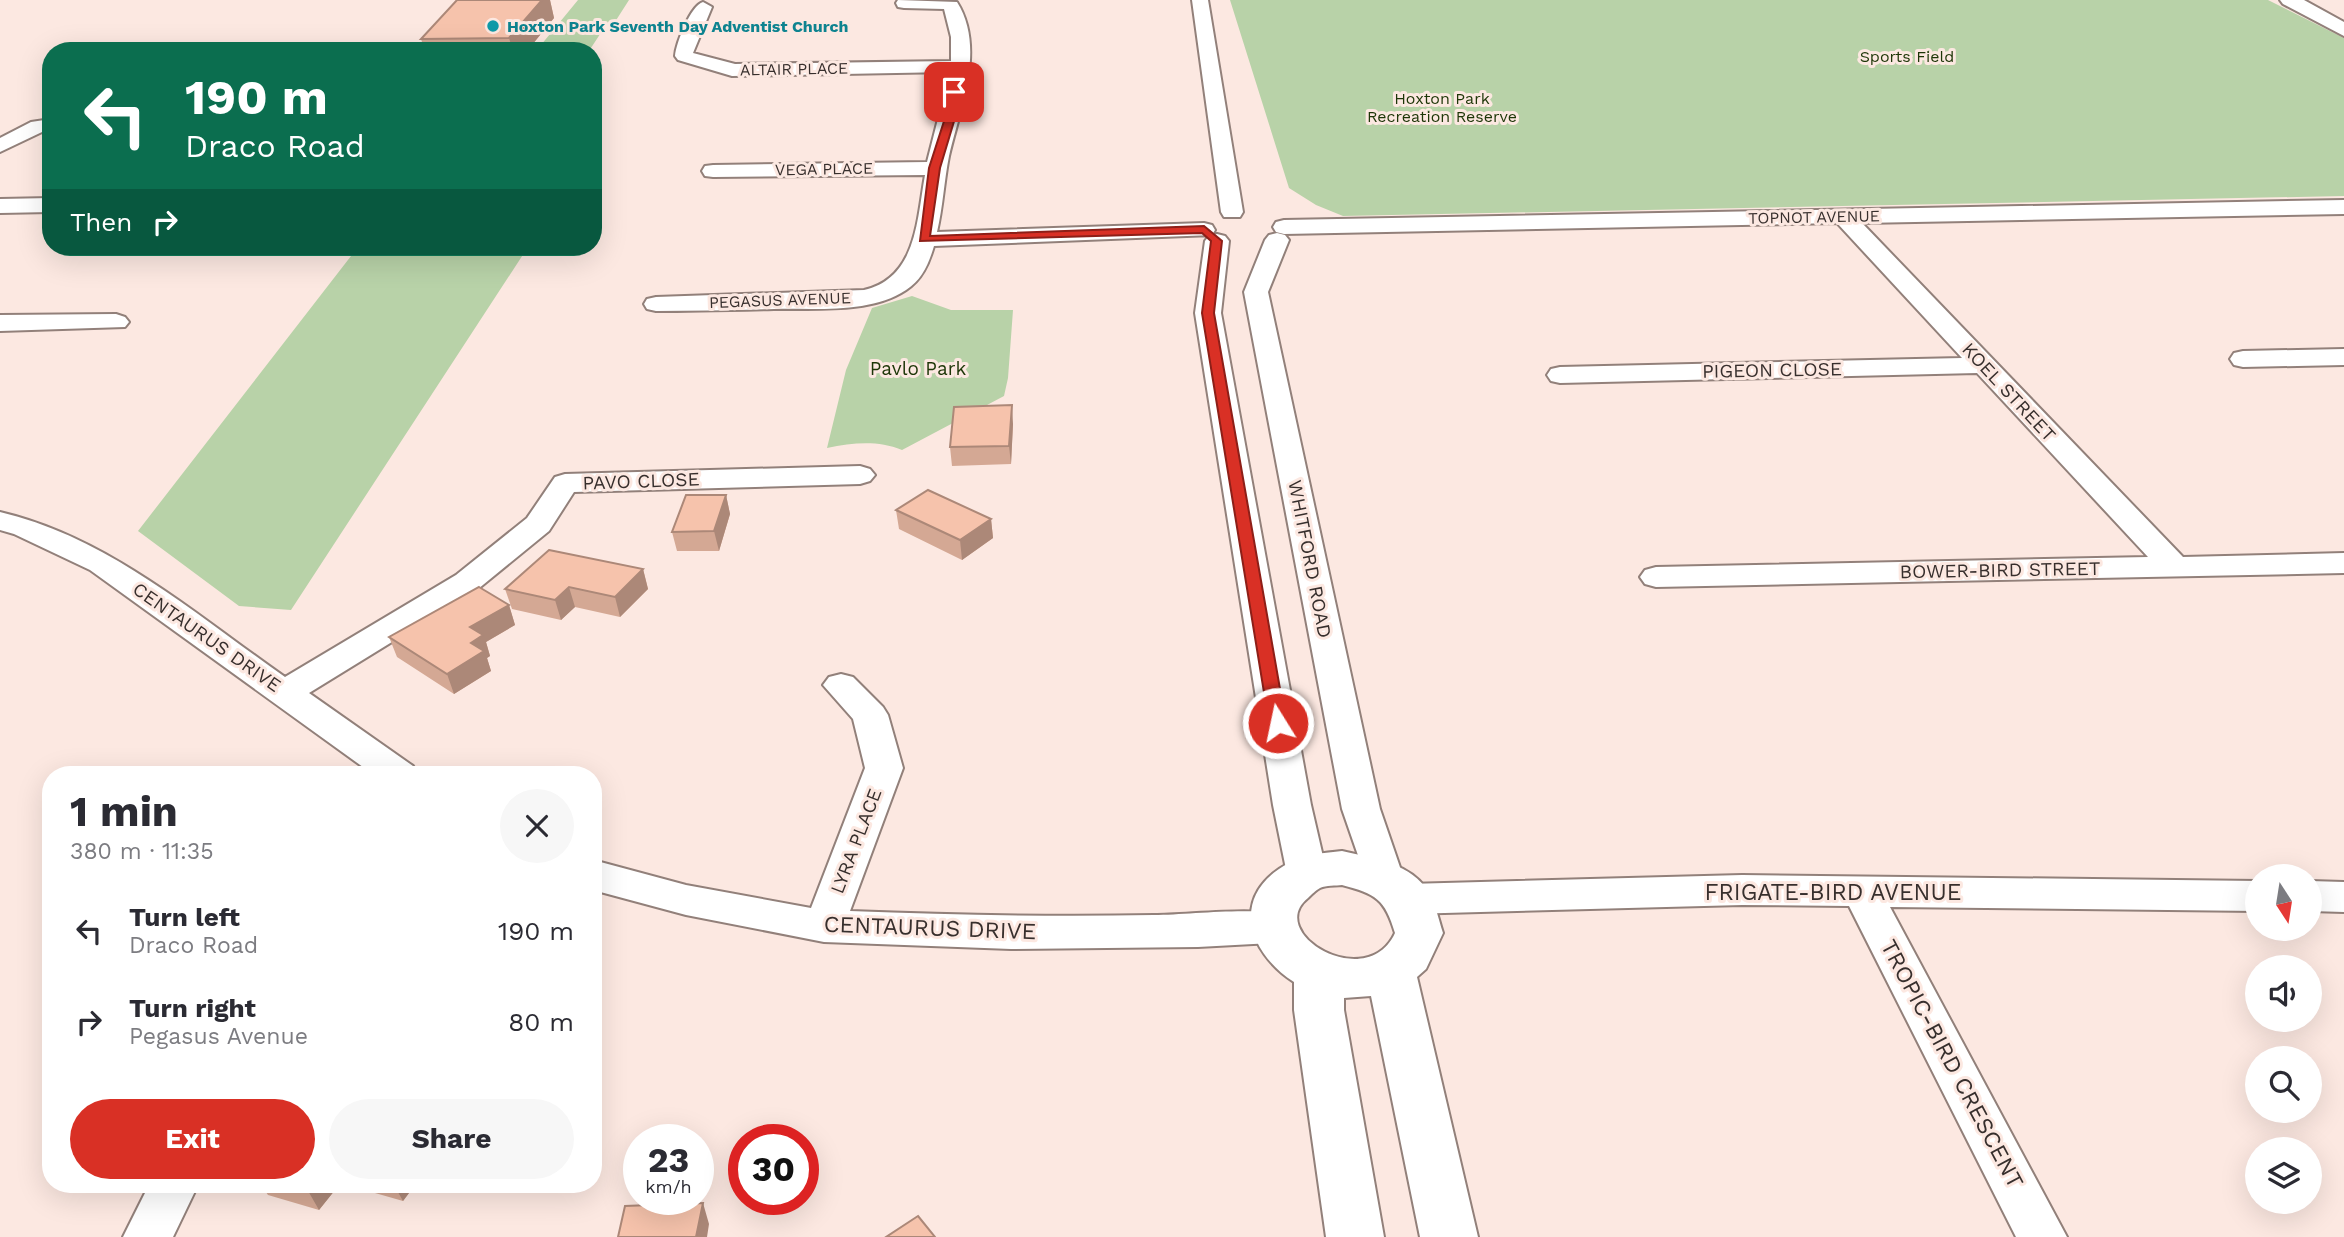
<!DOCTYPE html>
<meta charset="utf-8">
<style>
:root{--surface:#fff;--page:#f7f7f7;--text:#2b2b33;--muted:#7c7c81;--accent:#d93025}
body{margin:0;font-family:"Work Sans",sans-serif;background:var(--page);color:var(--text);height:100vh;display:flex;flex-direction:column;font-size:26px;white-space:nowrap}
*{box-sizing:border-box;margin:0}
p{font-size:23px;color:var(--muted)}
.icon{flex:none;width:38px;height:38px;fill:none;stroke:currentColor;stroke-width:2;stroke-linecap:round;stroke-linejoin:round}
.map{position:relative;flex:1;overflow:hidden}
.details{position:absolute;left:42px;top:766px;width:560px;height:427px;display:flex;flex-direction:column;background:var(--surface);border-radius:28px;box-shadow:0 7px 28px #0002}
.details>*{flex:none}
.banner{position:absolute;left:42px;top:42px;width:560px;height:214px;border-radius:28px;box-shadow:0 7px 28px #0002;background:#0b6e4f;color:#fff;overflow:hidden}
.needle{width:46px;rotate:168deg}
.fabs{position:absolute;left:2245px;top:864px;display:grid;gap:14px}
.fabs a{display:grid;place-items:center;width:77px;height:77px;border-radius:50%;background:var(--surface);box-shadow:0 7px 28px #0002;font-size:35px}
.speed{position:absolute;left:623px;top:1124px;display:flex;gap:14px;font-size:35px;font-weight:700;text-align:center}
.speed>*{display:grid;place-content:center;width:91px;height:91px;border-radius:50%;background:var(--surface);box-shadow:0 7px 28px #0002;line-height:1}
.speed small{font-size:18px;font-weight:400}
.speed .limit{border:10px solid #d22;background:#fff;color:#111}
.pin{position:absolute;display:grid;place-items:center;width:60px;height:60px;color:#fff;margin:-30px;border-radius:14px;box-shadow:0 4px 10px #0006}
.me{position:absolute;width:77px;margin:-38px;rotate:350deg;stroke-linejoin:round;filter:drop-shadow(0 0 5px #0008)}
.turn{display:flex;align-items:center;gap:24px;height:147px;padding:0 28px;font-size:32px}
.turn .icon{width:91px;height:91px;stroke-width:2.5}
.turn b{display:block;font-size:49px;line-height:60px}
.then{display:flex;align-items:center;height:66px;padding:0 28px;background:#0003;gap:14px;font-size:26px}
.round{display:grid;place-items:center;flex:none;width:74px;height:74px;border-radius:37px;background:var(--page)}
.head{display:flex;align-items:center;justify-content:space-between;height:119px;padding:0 28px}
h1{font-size:42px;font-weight:700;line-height:52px}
.primary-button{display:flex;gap:14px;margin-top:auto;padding:14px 28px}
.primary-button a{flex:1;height:80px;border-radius:42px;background:var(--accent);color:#fff;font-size:28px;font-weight:700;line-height:80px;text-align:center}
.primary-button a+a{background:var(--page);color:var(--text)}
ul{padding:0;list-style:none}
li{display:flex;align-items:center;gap:21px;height:91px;padding:0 28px}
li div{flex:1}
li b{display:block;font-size:26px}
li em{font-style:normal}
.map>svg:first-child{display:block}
.green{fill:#b8d2a8}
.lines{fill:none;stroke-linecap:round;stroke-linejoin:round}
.street-casing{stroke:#92807a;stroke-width:4}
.secondary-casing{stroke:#92807a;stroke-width:4}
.street{fill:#fff;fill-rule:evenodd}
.secondary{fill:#fff;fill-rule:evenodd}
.wall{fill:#d4a894}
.shaded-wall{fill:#ac8878}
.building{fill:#f6c3ac;stroke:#ac8878;stroke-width:2}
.route{fill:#d93025;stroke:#8d1f18;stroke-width:2}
.culture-dot{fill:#0f9aa8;stroke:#fce8e1;stroke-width:2.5}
.labels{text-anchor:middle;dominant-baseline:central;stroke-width:6;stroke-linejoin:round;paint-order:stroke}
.far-culture-label{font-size:16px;font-weight:bold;fill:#0d838f;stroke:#fce8e1;text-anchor:start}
.far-park-label{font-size:16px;fill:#1d3607;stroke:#fce8e1}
.far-street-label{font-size:16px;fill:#372f2d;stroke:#fce8e1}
.park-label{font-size:19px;fill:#1d3607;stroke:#fce8e1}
.street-label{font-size:19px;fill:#372f2d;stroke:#fce8e1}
.near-street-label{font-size:23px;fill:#372f2d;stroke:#fce8e1}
</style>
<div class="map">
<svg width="2344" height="1237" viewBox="0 0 2344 1237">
<rect width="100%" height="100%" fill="#fce8e1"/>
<path class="green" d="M578 0H629L613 25H606L589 51H536Z
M1230 0H2268L2344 38V196L1343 216 1316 205 1289 188Z
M358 247H528L291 610 239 606 138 531Z
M912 296 951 310H1013L1008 378 1004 396 902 450C877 440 853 443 827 448L846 370 872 308Z"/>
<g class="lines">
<g class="street-casing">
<path id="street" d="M898 0 957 2C986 48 960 108 949 156 944 181 943 207 937 232L1204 223 1212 225 1215 230 1212 235 934 246C929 263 922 280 906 290 870 314 816 308 774 309 735 310 695 311 656 311L647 309 644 304 647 299 656 297 864 290C917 278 917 219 925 175L713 177 705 176 702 171 705 166 713 165 927 162 950 72 732 76 678 60 675 56C676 43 691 5 703 2L712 7 693 53 735 64 951 61V37L944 9 904 8 898 7 896 3Z
M1192 0H1208L1243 212 1240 217H1224L1221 212Z
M51 119V131L42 132 0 152V138L31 122Z
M51 198V212L0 213V199Z
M2344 200V214L1862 223 2183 557 2344 553V573L1656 587 1645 584 1640 577 1645 570 1656 567 2148 557 1977 373 1560 383 1551 381 1547 375 1551 369 1560 367 1962 358 1837 223 1284 234 1276 232 1273 227 1276 222 1284 220Z
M1277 233 1285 235 1289 240 1268 292 1380 809 1404 879 1400 886 1408 884 1742 875 2258 881V911L1890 907 2067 1237H2016L1849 906 1742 905 1408 914 1394 910 1388 899 1392 892 1384 894 1370 890 1342 809 1244 292 1265 240 1269 235Z
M1217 234 1225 236 1229 241 1221 313 1311 805 1327 874 1321 884 1307 889 1293 884 1287 874 1273 805 1195 313 1205 241 1209 236Z
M116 314 125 317 129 322 125 327 0 331V315Z
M2344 349V365L2243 367 2234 365 2230 359 2234 353 2243 351Z
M860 466 870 469 875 475 870 481 860 484 574 492 549 531 478 589 309 693 413 766 419 775H374L90 570 14 534 0 530V512C108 537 196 615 285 677L456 575 527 518 555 477 565 474Z
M841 674 853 677 883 707 888 715 903 768 850 911C952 915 1053 917 1154 915 1190 915 1256 906 1287 916L1293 927 1287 938 1272 943 1198 947 1011 949 824 942 686 915 593 890V860L686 885 811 908 865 768 853 719 823 685 829 677Z
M2310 881 2344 882V912L2310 911Z
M149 1185H198L173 1237H123Z"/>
</g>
<g class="secondary-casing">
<path id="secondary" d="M2280 0H2304L2344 22V36L2283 4Z
M1342 851C1371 858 1406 862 1425 887 1435 900 1438 918 1443 933L1426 969 1417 977 1478 1237H1420L1371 996 1344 998V1010L1384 1237H1326L1294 1010V982C1246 951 1230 894 1289 863 1305 854 1325 853 1342 851ZM1342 885C1376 894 1385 899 1395 933 1367 994 1264 933 1308 898 1311 895 1316 890 1320 888 1326 885 1336 886 1342 885Z"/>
</g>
<use href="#street" class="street"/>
<use href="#secondary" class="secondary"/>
</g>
<path class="wall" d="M542 0H550L554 18 527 51H425L421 39Z
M1013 424 1011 464 952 466 950 447Z
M726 495 730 514 719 551H677L672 532Z
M896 510 991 519 993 538 962 560 899 529Z
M643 569 648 589 620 617 575 607 561 620 512 609 505 589Z
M509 605 515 625 486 642 490 656 487 658 491 671 454 694 397 657 389 637Z
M261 1185H339L319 1210 268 1195Z
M347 1185H415L403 1201Z"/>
<path class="shaded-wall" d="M542 0H550L554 18 527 51H513L509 38Z
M1012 405 1013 424 1011 464 1009 446Z
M726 495 730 514 719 551 714 531Z
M991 519 993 538 962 560 960 540Z
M643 569 648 589 620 617 615 597Z
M569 587 575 607 561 620 555 600Z
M509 605 515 625 486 642 490 656 487 658 491 671 454 694 447 674 471 643 470 627Z
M311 1185H339L319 1210 307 1189Z
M394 1185H415L403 1201Z
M703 1203 709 1224 707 1237H696Z"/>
<path class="building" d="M457 0H542L509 38 421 39Z
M1012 405 1009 446 950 447 954 407Z
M928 490 991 519 960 540 896 510Z
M686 495H726L714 531 672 532Z
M549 550 643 569 615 597 569 587 555 600 505 589Z
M479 587 509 605 470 627 483 635 471 643 484 651 447 674 389 637Z
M291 1185H311L307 1189Z
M703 1203 696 1237H618L625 1206Z
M918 1216 935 1237H886Z"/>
<path class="route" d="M954 89 959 92 955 118 940 168 930 236 1204 226 1222 241 1214 313 1286 723 1284 727 1278 729 1269 723 1202 313 1211 241 1202 233 920 241 929 168 945 118 950 92Z"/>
<circle class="culture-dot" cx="493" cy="26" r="7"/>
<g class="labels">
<g class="far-culture-label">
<text x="507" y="26">Hoxton Park Seventh Day Adventist Church</text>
</g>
<g class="far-park-label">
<text x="1907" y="56">Sports Field</text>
<text x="1442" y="98">Hoxton Park<tspan x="1442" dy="18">Recreation Reserve</tspan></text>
</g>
<g class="far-street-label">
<text transform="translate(794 69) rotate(-1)">ALTAIR PLACE</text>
<text transform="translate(824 169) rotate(-1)">VEGA PLACE</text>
<text transform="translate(1814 217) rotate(-1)">TOPNOT AVENUE</text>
<text transform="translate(780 300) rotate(-2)">PEGASUS AVENUE</text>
</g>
<g class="park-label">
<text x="918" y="368">Pavlo Park</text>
</g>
<g class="street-label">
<text transform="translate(1772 370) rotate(-1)">PIGEON CLOSE</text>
<text transform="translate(2009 392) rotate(47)">KOEL STREET</text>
<text transform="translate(641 481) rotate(-2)">PAVO CLOSE</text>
<text transform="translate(1310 559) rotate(79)">WHITFORD ROAD</text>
<text transform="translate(2000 570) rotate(-1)">BOWER-BIRD STREET</text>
<text transform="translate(207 637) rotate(35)">CENTAURUS DRIVE</text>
<text transform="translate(856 841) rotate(-69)">LYRA PLACE</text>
</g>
<g class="near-street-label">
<text x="1833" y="892">FRIGATE-BIRD AVENUE</text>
<text transform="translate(930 928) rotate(2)">CENTAURUS DRIVE</text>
<text transform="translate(1952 1064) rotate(62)">TROPIC-BIRD CRESCENT</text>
</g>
</g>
</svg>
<div class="fabs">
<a><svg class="needle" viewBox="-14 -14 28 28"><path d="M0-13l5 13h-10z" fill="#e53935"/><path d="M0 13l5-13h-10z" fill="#7c7c81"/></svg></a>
<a><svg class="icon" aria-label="sound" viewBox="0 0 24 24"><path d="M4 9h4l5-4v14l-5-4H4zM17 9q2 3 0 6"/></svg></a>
<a><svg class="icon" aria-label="search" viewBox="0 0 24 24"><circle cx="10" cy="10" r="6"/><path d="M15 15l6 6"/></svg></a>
<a><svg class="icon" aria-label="layers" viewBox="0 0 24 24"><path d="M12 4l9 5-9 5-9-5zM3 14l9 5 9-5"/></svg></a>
</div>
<div class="speed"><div>23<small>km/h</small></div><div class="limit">30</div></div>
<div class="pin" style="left:954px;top:92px;background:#d93025"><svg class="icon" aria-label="arrive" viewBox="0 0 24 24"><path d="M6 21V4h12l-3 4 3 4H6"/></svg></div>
<svg class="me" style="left:1278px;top:723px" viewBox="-20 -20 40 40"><circle r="17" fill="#d93025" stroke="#fff" stroke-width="3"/><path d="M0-11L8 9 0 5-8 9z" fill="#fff"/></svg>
<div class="banner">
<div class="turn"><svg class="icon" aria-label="left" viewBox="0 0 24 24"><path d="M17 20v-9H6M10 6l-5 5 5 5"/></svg><div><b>190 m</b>Draco Road</div></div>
<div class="then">Then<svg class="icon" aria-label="right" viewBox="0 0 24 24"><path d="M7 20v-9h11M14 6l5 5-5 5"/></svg></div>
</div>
<section class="details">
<div class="head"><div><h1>1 min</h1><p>380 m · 11:35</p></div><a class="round"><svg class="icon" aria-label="close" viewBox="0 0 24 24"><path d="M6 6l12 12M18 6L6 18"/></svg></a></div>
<ul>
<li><svg class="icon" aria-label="left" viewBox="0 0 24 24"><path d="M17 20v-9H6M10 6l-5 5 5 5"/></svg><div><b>Turn left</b><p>Draco Road</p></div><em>190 m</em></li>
<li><svg class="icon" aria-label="right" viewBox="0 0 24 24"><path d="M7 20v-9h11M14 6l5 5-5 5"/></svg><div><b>Turn right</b><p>Pegasus Avenue</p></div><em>80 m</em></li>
</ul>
<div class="primary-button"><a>Exit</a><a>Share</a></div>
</section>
</div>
